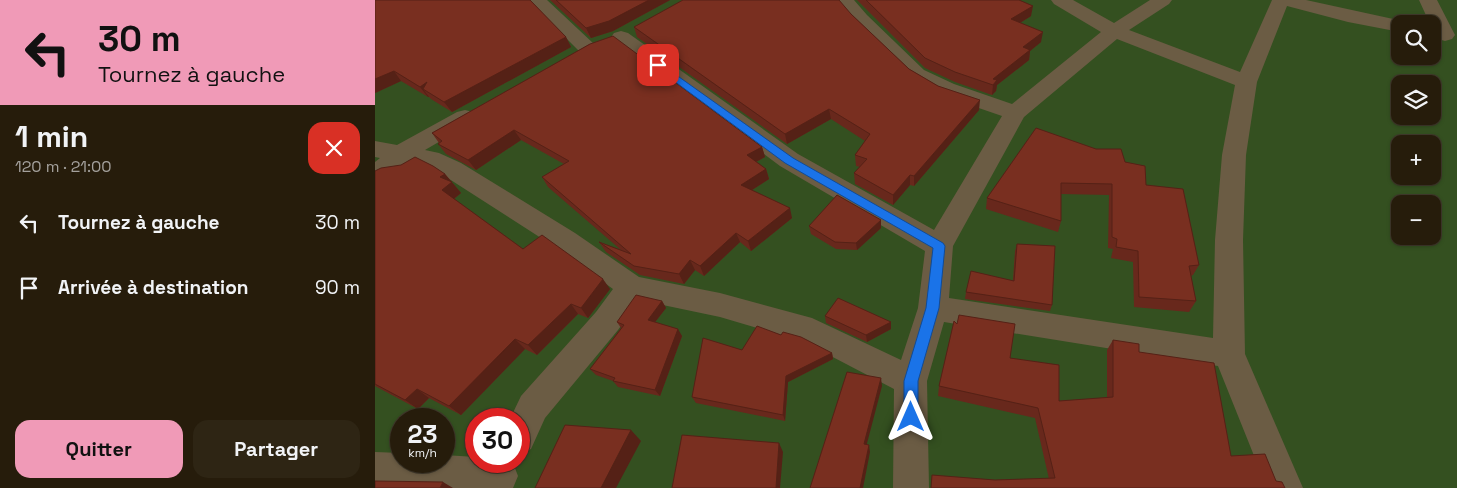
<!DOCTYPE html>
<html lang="fr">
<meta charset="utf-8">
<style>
:root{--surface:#261c0b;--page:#2e2514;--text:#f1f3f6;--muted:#a4a19d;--line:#423a2c;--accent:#f09ab7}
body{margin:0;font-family:"Space Grotesk",sans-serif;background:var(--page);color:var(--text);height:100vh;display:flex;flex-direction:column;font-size:19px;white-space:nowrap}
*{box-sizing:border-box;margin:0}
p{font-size:16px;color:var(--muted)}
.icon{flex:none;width:28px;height:28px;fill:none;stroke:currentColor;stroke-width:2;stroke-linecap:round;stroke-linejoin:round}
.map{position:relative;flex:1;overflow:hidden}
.side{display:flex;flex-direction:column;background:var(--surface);width:375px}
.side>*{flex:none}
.top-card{background:#f09ab7;color:#111;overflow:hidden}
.fabs{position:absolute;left:1016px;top:15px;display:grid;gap:10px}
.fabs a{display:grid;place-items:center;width:50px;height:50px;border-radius:10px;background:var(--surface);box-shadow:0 1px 4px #0004,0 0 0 1px var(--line);font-size:25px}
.speed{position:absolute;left:15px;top:408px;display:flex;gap:10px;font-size:25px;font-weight:700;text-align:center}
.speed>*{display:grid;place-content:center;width:65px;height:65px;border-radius:50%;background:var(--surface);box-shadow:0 1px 4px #0004,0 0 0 1px var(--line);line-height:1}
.speed small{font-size:12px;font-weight:400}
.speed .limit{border:8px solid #d22;background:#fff;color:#111}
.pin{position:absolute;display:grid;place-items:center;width:42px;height:42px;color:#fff;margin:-21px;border-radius:10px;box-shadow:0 2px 8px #0006}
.me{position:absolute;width:55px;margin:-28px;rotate:0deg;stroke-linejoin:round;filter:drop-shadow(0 0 4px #0008)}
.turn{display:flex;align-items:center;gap:18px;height:105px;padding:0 15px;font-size:22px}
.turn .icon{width:65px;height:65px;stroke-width:2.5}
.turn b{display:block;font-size:35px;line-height:42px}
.round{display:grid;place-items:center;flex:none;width:52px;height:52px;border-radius:15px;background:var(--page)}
.overview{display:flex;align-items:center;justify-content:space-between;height:85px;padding:0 15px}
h1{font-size:30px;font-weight:700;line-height:38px}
.cta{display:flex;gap:10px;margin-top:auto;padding:10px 15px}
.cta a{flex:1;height:58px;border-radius:15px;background:var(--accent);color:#111;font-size:20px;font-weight:700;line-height:58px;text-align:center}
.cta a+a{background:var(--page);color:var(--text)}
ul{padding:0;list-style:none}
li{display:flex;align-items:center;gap:15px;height:65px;padding:0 15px}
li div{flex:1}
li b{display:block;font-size:19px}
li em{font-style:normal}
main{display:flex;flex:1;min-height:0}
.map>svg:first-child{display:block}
.green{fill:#345020;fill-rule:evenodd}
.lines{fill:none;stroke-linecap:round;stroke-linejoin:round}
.minor{fill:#6b5c44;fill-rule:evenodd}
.wall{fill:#68281c}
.shaded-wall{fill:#552116}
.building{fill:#792f20;stroke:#552116}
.route{fill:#1a73e8;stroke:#114b97}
</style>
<main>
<section class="side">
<div class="top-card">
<div class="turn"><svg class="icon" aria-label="left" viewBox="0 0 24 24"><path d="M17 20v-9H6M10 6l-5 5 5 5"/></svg><div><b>30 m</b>Tournez à gauche</div></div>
</div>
<div class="overview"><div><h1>1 min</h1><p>120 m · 21:00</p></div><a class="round" style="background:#d93025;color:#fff"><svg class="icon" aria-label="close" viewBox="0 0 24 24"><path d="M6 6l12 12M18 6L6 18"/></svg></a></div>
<ul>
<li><svg class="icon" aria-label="left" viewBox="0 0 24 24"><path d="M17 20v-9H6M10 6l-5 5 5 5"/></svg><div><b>Tournez à gauche</b></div><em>30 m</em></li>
<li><svg class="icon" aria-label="arrive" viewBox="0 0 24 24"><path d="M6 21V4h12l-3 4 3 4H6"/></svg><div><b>Arrivée à destination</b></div><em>90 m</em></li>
</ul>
<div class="cta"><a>Quitter</a><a>Partager</a></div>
</section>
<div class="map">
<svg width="1082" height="488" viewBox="0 0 1082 488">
<rect width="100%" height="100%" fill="#32260f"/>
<path class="green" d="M0 0H1082V488H0ZM1025 24H1058V56H1025ZM1025 84H1058V116H1025ZM1025 144H1058V176H1025ZM1025 204H1058V236H1025ZM26 419H69V461H26ZM101 419H144V461H101Z"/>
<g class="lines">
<path class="minor" d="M153 0H172L219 44 222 48 219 52 212 54 205 52Z
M460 0H479L492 15 549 70 579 84 637 104 726 32 679 4 676 0H698L739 23 775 0H797L794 4 754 30 865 72 897 0H931L1032 22 1033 24H1025V32L973 22 912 6 882 82 871 155 868 240 870 354 928 488H892L843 366 569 322 552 381 554 488H518L519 389 429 342 345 317 264 300 243 330 170 418 156 449 144 454V419H135L146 396 221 312 238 289 180 247 68 175 49 166 30 163 9 182 0 185V162L5 158 0 157V141L22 145 82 112 90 110 98 112 101 117 98 122 50 150 64 153 86 163 200 233 264 277 345 293 437 318 526 360 543 308 550 251 405 166 239 41 236 37 239 33 246 31 253 33 423 154 559 230 627 116 563 94 535 78 478 23ZM742 39 860 85 847 155 840 240 838 338 574 298 578 246 649 117Z
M1044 0H1062L1080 35 1077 39 1070 41 1063 39 1058 29V24H1055Z
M0 452 26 453V461H69V455L101 457V461H133L138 463 143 476 138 488H0Z"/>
</g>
<path class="wall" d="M0 0 191 37 196 47 77 112 56 99 54 97H53L26 81 0 93Z
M175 0H295L238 31 216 38Z
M482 0H644L656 16 645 23 666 42 655 51 654 60 622 85 621 91 617 95 580 82 550 68Z
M476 14 534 69 604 110 539 186 535 185 518 205 480 184 479 173 485 167 481 166 480 155 490 141 456 119 412 144 262 37 259 27Z
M215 44 387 147 390 157 381 162 391 169 394 179 377 190 417 218 376 251 365 242 329 276 320 270 309 284 265 275 231 252 224 242 246 250 173 187 167 177 189 164 146 140 101 170 71 154 63 144 64 143 57 133Z
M750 162 771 185 824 265 818 275 816 276 821 301 814 312 759 307 758 262 736 258 738 249 733 248 734 195 686 194V221L683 232 611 209 612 198Z
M0 171 70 174 86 193 79 199 148 249 235 289 213 318 203 314 162 355 150 349 86 415 54 398 43 409 0 386Z
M434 226 506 228 482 250 461 249 436 234Z
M642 244 677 305 675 311 590 299 591 292 638 280 640 251Z
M287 301 291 308 280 322 307 336 285 396 243 387 238 381 221 375 215 369 246 328 242 322Z
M450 316 516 322V329L492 342 451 323Z
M738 340 764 352 856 456 901 481 620 480 674 479 660 418 563 396 564 386 635 358 684 401 732 398V350Z
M367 350 457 353 458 359 413 382 410 421 321 403 317 397Z"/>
<path class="shaded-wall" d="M274 0H295L238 31 216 38 211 28Z
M658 6 656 16 635 29 636 19Z
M668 32 666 42 655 51 654 60 622 85 621 91 617 95 618 85V79L648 47Z
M191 37 196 47 77 112 69 102Z
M19 71 26 81 0 93V79Z
M52 82 48 89 54 97H53L45 87Z
M605 100 604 110 539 186V176Z
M454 109 456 119 412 144 410 134Z
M139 130 146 140 101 170 93 160Z
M387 147 390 157 375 165 372 155Z
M391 169 394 179 369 195 366 185Z
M70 174 86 193 76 201 67 190 65 177Z
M535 175V185L518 205V195Z
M415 208 417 218 376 251 373 241Z
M506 220V228L482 250 481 243Z
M361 233 365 242 329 276 325 266Z
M315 260 320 270 309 284 304 274Z
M228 279 235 289 213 318 206 308Z
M287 301 291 308 277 326 273 320Z
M196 304 203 314 162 355 153 345Z
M516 322V329L492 342 491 335Z
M303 329 307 336 285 396 280 390Z
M140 339 150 349 86 415 74 406Z
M457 353 458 359 413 382 410 421 408 415 411 376Z
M506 378 507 386 490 451 489 444Z
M42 389 54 398 43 409 30 400Z
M256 430 266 441 241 488H226Z
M404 443 408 452 405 488H401Z
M494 445 495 452 488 488H485Z
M68 482 78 488H65Z"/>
<path class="building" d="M0 0H155L191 37 69 102 48 89 52 82 45 87 19 71 0 79Z
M181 0H274L234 21 211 28Z
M308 0H464L476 14 534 69 563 86 605 100 539 176 535 175 518 195 479 173 492 159 480 155 495 134 454 109 410 134 259 27Z
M491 0H644L658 6 636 19 668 32 648 47 655 50 618 79 622 80 618 85 580 72 550 58Z
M238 36 387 147 372 155 391 169 366 185 415 208 373 241 361 233 325 266 315 260 304 274 259 266 224 242 256 254 167 177 194 161 139 130 93 160 63 144 67 141 57 133 215 44Z
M661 128 721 149H746L750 162 770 166 771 185 808 189 824 265 814 266 821 301 764 297 763 251 741 247 742 239 737 237V184L686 183V221L612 198Z
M40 157 58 166 70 174 65 177 77 182 67 190 148 249 167 235 228 279 206 308 196 304 153 345 140 339 74 406 42 389 30 400 0 384V171L6 168 26 165Z
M462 195 506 220 481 243 460 242 434 226Z
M642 244 680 246 677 305 591 292 596 271 639 281Z
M261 295 287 301 273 320 303 329 280 390 238 381 240 378 215 369 249 325 242 322Z
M463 298 516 322 491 335 450 316Z
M584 315 640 324 635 358 684 365V401L738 397V340L764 344V352L839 363 856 456 890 454 901 481 907 482 910 488H556L557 475 620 480 680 478 663 408 564 386 579 321 582 324Z
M382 326 406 335 408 332 426 337 457 353 411 376 408 415 317 397 328 338 367 350Z
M472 372 506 378 489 444 494 445 485 488H435Z
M190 425 256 430 226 488H160Z
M307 435 404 443 401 488H297Z
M0 481 68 482 65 488H0Z"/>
<path class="route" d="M283 62 418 158 568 243 570 246 564 308 543 381V417L541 422 536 424 531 422 529 417V381L551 308 558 248 410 163 280 67V63Z"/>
</svg>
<div class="fabs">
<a><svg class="icon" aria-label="search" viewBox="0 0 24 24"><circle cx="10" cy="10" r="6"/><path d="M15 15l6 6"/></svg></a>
<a><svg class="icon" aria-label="layers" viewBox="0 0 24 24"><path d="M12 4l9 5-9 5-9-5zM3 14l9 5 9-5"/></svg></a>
<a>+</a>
<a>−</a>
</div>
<div class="speed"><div>23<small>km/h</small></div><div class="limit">30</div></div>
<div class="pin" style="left:283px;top:65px;background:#d93025"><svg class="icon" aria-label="arrive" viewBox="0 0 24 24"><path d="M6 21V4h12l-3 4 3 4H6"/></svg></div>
<svg class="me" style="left:536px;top:417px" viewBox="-20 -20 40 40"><path d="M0-17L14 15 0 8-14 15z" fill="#1a73e8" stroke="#fff" stroke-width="4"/></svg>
</div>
</main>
